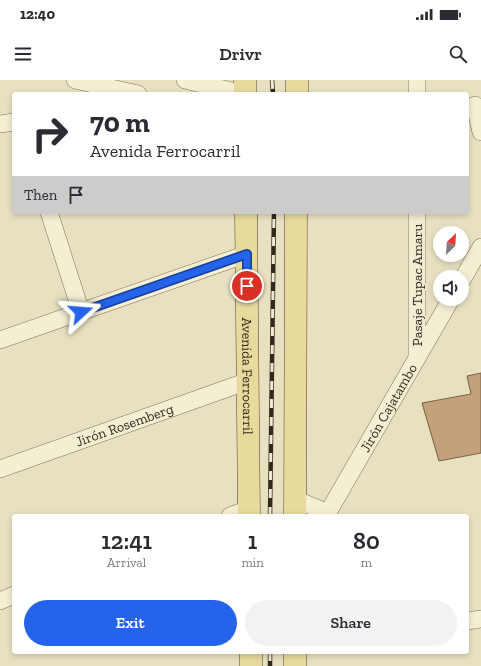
<!DOCTYPE html>
<meta charset="utf-8">
<style>
:root{--surface:#fff;--page:#f2f2f3;--text:#2b2b33;--muted:#7c7c81;--accent:#2563eb}
body{margin:0;font-family:"Zilla Slab",serif;background:var(--page);color:var(--text);height:100vh;display:flex;flex-direction:column;font-size:15px;white-space:nowrap}
*{box-sizing:border-box;margin:0}
p{font-size:13px;color:var(--muted)}
.icon{flex:none;width:22px;height:22px;fill:none;stroke:currentColor;stroke-width:2;stroke-linecap:round;stroke-linejoin:round}
.map{position:relative;flex:1;overflow:hidden}
.side{position:absolute;left:12px;top:434px;width:457px;height:140px;display:flex;flex-direction:column;background:var(--surface);border-radius:4px;box-shadow:0 2px 6px #0003}
.side>*{flex:none}
.banner{position:absolute;left:12px;top:12px;width:457px;height:122px;border-radius:4px;box-shadow:0 2px 6px #0003;background:#fff;color:var(--text);overflow:hidden}
.needle{width:26px;rotate:25deg}
.controls{position:absolute;left:433px;top:146px;display:grid;gap:8px}
.controls a{display:grid;place-items:center;width:36px;height:36px;border-radius:50%;background:var(--surface);box-shadow:0 2px 6px #0003;font-size:20px}
.pin{position:absolute;display:grid;place-items:center;width:34px;height:34px;color:#fff;margin:-17px;border:2px solid #fff;border-radius:50%;box-shadow:0 1px 4px #0007}
.me{position:absolute;width:44px;margin:-22px;rotate:71deg;stroke-linejoin:round;filter:drop-shadow(0 0 3px #0008)}
.turn{display:flex;align-items:center;gap:14px;height:84px;padding:0 12px;font-size:18px}
.turn .icon{width:52px;height:52px;stroke-width:2.5}
.turn b{display:block;font-size:28px;line-height:34px}
.then{display:flex;align-items:center;height:38px;padding:0 12px;background:#0003;gap:8px;font-size:15px}
.eta{display:flex;justify-content:space-evenly;align-items:center;height:68px;text-align:center}
.eta b{font-size:24px;font-weight:600;line-height:28px}
.primary-button{display:flex;gap:8px;margin-top:auto;padding:8px 12px}
.primary-button a{flex:1;height:46px;border-radius:24px;background:var(--accent);color:#fff;font-size:16px;font-weight:600;line-height:46px;text-align:center}
.primary-button a+a{background:var(--page);color:var(--text)}
.status{display:flex;justify-content:space-between;align-items:center;height:28px;padding:0 20px;background:var(--surface);direction:ltr}
.status svg{height:11px;fill:currentColor}
header{display:flex;justify-content:space-between;align-items:center;height:52px;padding:0 12px;background:var(--surface);font-size:18px;font-weight:600}
.map>svg:first-child{display:block}
.building{fill:#c2a17b;stroke:#7c6043}
.lines{fill:none;stroke-linecap:round;stroke-linejoin:round}
.minor-casing{stroke:#7f735b;stroke-width:18}
.primary-casing{stroke:#4d412f;stroke-width:23}
.minor{stroke:#f4eed3;stroke-width:17}
.primary{stroke:#e8d99c;stroke-width:22}
.rail-casing{stroke:#31291d;stroke-width:4.5}
.rail{stroke:#f0ebd0;stroke-width:3;stroke-dasharray:9;stroke-linecap:butt}
.route-casing{stroke:#184099;stroke-width:10}
.route{stroke:#2563eb;stroke-width:7}
.labels{text-anchor:middle;dominant-baseline:central;stroke-width:3.5;stroke-linejoin:round;paint-order:stroke}
.street-label{font-size:14px;fill:#31291d;stroke:#f0ebd0}
</style>
<div class="status"><b>12:40</b><svg viewBox="0 0 49 12"><path d="M0 12V9h3v3zM5 12V6h3v6zM10 12V3h3v9zM15 12V0h3v12zM26 1h20v11H26zM47 4h2v5h-2z"/></svg></div>
<header><svg class="icon" aria-label="menu" viewBox="0 0 24 24"><path d="M4 6h16M4 12h16M4 18h16"/></svg>Drivr<svg class="icon" aria-label="search" viewBox="0 0 24 24"><circle cx="10" cy="10" r="6"/><path d="M15 15l6 6"/></svg></header>
<div class="map">
<svg width="481" height="586" viewBox="0 0 481 586">
<rect width="100%" height="100%" fill="#e8e1c1"/>
<path class="building" d="M481 293V373L439 381 422 323 471 314 467 296Z"/>
<g class="lines">
<g class="minor-casing">
<g id="minor">
<path d="M75 0 138 14"/>
<path d="M185 0 244 14"/>
<path d="M417 14V0"/>
<path d="M475 25 481 52"/>
<path d="M0 44 14 42"/>
<path d="M49 132 81 232"/>
<path d="M462 200 481 167"/>
<path d="M0 260 247 174"/>
<path d="M417 278V132"/>
<path id="s1" d="M0 389 248 301"/>
<path d="M295 419 328 433"/>
<path d="M230 436 249 429"/>
<path id="s2" d="M326 436 451 219"/>
<path d="M0 521 14 515"/>
<path d="M467 541 481 539"/>
</g>
</g>
<g class="primary-casing">
<g id="primary">
<path d="M245 0V14"/>
<path d="M297 0V14"/>
<path id="s3" d="M246 132 249 436"/>
<path d="M295 436 296 132"/>
<path d="M251 572V586"/>
<path d="M295 586V572"/>
</g>
</g>
<use href="#minor" class="minor"/>
<use href="#primary" class="primary"/>
<g class="rail-casing">
<path id="rail" d="M272 0 273 14
M270 436 274 132
M270 572V586"/>
</g>
<use href="#rail" class="rail"/>
</g>
<g class="lines">
<g class="route-casing">
<path id="route" d="M81 232 247 174V206"/>
</g>
<use href="#route" class="route"/>
</g>
<g class="labels">
<g class="street-label">
<text transform="translate(417 205) rotate(-90)">Pasaje Tupac Amaru</text>
<text stroke="none"><textPath href="#s3" startOffset="164">Avenida Ferrocarril</textPath></text>
<text stroke="none"><textPath href="#s2" startOffset="125">Jirón Cajatambo</textPath></text>
<text stroke="none"><textPath href="#s1" startOffset="132">Jirón Rosemberg</textPath></text>
</g>
</g>
</svg>
<div class="controls">
<a><svg class="needle" viewBox="-14 -14 28 28"><path d="M0-13l5 13h-10z" fill="#e53935"/><path d="M0 13l5-13h-10z" fill="#7c7c81"/></svg></a>
<a><svg class="icon" aria-label="sound" viewBox="0 0 24 24"><path d="M4 9h4l5-4v14l-5-4H4zM17 9q2 3 0 6"/></svg></a>
</div>
<div class="pin" style="left:247px;top:206px;background:#d93025"><svg class="icon" aria-label="arrive" viewBox="0 0 24 24"><path d="M6 21V4h12l-3 4 3 4H6"/></svg></div>
<svg class="me" style="left:81px;top:232px" viewBox="-20 -20 40 40"><path d="M0-17L14 15 0 8-14 15z" fill="#2563eb" stroke="#fff" stroke-width="4"/></svg>
<div class="banner">
<div class="turn"><svg class="icon" aria-label="right" viewBox="0 0 24 24"><path d="M7 20v-9h11M14 6l5 5-5 5"/></svg><div><b>70 m</b>Avenida Ferrocarril</div></div>
<div class="then">Then<svg class="icon" aria-label="arrive" viewBox="0 0 24 24"><path d="M6 21V4h12l-3 4 3 4H6"/></svg></div>
</div>
<section class="side">
<div class="eta">
<div><b>12:41</b><p>Arrival</p></div>
<div><b>1</b><p>min</p></div>
<div><b>80</b><p>m</p></div>
</div>
<div class="primary-button"><a>Exit</a><a>Share</a></div>
</section>
</div>
